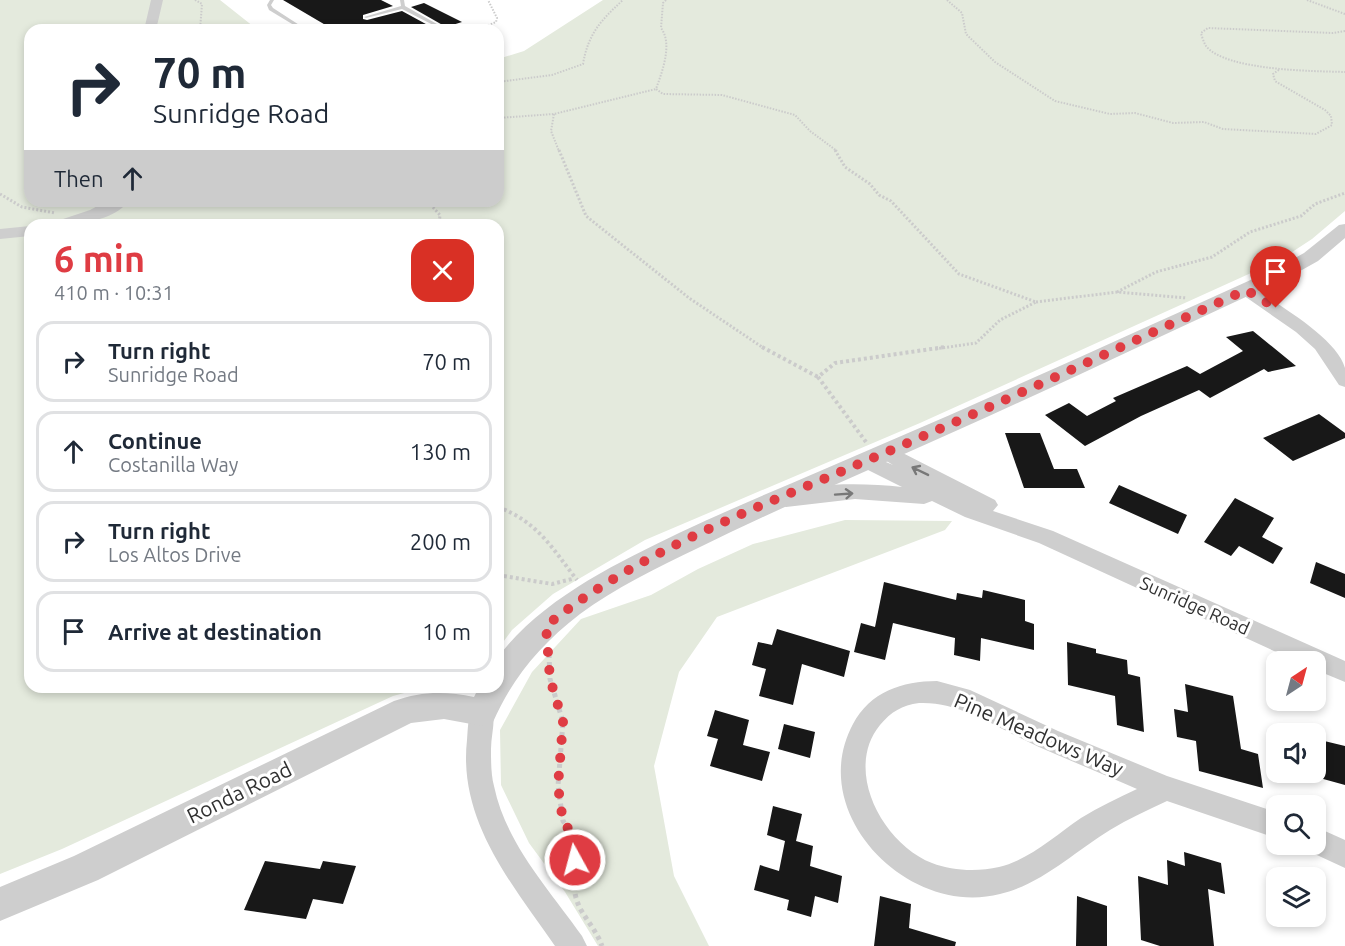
<!DOCTYPE html>
<meta charset="utf-8">
<style>
:root{--surface:#fff;--page:#f2f2f3;--text:#1f2937;--muted:#747a83;--line:#e0e1e3;--accent:#df3c43}
body{margin:0;font-family:Ubuntu,sans-serif;background:var(--page);color:var(--text);height:100vh;display:flex;flex-direction:column;font-size:22px;white-space:nowrap}
*{box-sizing:border-box;margin:0}
p{font-size:20px;color:var(--muted)}
.icon{flex:none;width:33px;height:33px;fill:none;stroke:currentColor;stroke-width:2;stroke-linecap:round;stroke-linejoin:round}
.map{position:relative;flex:1;overflow:hidden}
.side{position:absolute;left:24px;top:219px;width:480px;height:474px;display:flex;flex-direction:column;background:var(--surface);border-radius:18px;box-shadow:0 3px 9px #0003}
.side>*{flex:none}
.hud{position:absolute;left:24px;top:24px;width:480px;height:183px;border-radius:18px;box-shadow:0 3px 9px #0003;background:#fff;color:var(--text);overflow:hidden}
.needle{width:39px;rotate:36deg}
.controls{position:absolute;left:1266px;top:651px;display:grid;gap:12px}
.controls a{display:grid;place-items:center;width:60px;height:60px;border-radius:12px;background:var(--surface);box-shadow:0 3px 9px #0003;font-size:30px}
.pin{position:absolute;display:grid;place-items:center;width:51px;height:51px;color:#fff;margin:-62px -26px;border-radius:50% 50% 50% 0;rotate:-45deg;box-shadow:0 0 6px #0007}
.pin .icon{rotate:45deg}
.me{position:absolute;width:66px;margin:-33px;rotate:353deg;stroke-linejoin:round;filter:drop-shadow(0 0 4px #0008)}
.turn{display:flex;align-items:center;gap:21px;height:126px;padding:0 30px;font-size:27px}
.turn .icon{width:78px;height:78px;stroke-width:2.5}
.turn b{display:block;font-size:42px;line-height:51px}
.then{display:flex;align-items:center;height:57px;padding:0 30px;background:#0003;gap:12px;font-size:22px}
.round{display:grid;place-items:center;flex:none;width:63px;height:63px;border-radius:18px;background:var(--page)}
.head{display:flex;align-items:center;justify-content:space-between;height:102px;padding:0 30px}
h1{font-size:36px;font-weight:700;line-height:45px;color:var(--accent)}
ul{padding:0;list-style:none}
li{display:flex;align-items:center;gap:18px;height:81px;margin:0 12px 9px;padding:0 18px;border:3px solid var(--line);border-radius:18px}
li div{flex:1}
li b{display:block;font-size:22px}
li em{font-style:normal}
.map>svg:first-child{display:block}
.green{fill:#e4eadd}
.building{fill:#181818}
.lines{fill:none;stroke-linecap:round;stroke-linejoin:round}
.path-far3{stroke:#cbcbcb;stroke-width:2;stroke-dasharray:1.5 1.5;stroke-linecap:butt}
.path-far2{stroke:#cbcbcb;stroke-width:3;stroke-dasharray:2 2;stroke-linecap:butt}
.path-far1{stroke:#cbcbcb;stroke-width:4;stroke-dasharray:3 3;stroke-linecap:butt}
.path{stroke:#cbcbcb;stroke-width:5;stroke-dasharray:4 4;stroke-linecap:butt}
.service{fill:#cecece;fill-rule:evenodd}
.minor{fill:#cecece;fill-rule:evenodd}
.tertiary{fill:#cecece;fill-rule:evenodd}
.oneway{stroke:#787878}
.route{stroke:#df3c43;stroke-width:10;stroke-dasharray:0 18}
.labels{text-anchor:middle;dominant-baseline:central;stroke-width:6;stroke-linejoin:round;paint-order:stroke}
.street-label{font-size:18px;fill:#313131;stroke:#fff}
.near-street-label{font-size:21px;fill:#313131;stroke:#fff}
</style>
<div class="map">
<svg width="1345" height="946" viewBox="0 0 1345 946">
<rect width="100%" height="100%" fill="#fff"/>
<path class="green" d="M0 0H220L258 30H30V201H498V59L524 51 603 0H1345V211L1312 239 1280 260 920 423 645 540 553 594 512 630 498 649V225H30V687H427L393 696 62 849 0 874Z
M845 520 952 521 945 530 717 617 679 672 654 766 674 876 709 946H598L565 892 529 843 501 785 500 730 532 672 581 619 651 595 698 569 753 544Z"/>
<path class="building" d="M283 0H381L393 6 363 15V19L367 20 402 11 435 29 334 30Z
M424 3 462 22 446 27 411 7Z
M1253 331 1296 366 1268 372 1264 369 1210 398 1199 390 1141 416 1085 446 1045 415 1069 403 1087 416 1116 401 1113 398 1187 366 1200 374 1243 351 1226 337Z
M1319 414 1345 433V438L1293 461 1263 438Z
M1005 433H1040L1054 469H1077L1085 488H1024Z
M1119 485 1187 515 1178 534 1109 503Z
M1235 498 1274 518 1262 537 1283 548 1273 564 1239 546 1231 556 1204 542Z
M1316 562 1345 574V598L1310 583Z
M884 582 956 600 957 593 982 598 983 590 1025 600V621L1034 624V650L981 638 980 661 954 655 955 638 893 623 885 660 854 652 861 623 875 627Z
M777 629 850 651 844 677 802 664 793 705 759 696 766 669 752 665 758 642 772 645Z
M1067 642 1096 649V653L1127 660 1128 674 1140 677 1144 732 1117 725 1115 696 1068 685Z
M1185 684 1233 696 1241 749 1258 754 1263 788 1199 771 1196 741 1177 737 1174 709 1188 712Z
M715 710 749 720 743 745 770 752 762 781 710 766 718 739 707 736Z
M784 724 815 732 810 758 778 749Z
M1316 739 1345 746V785L1316 777Z
M773 806 802 814 796 841 813 846 810 866 842 876 838 903 815 896 811 917 787 910 789 900 754 890 760 865 779 871 785 841 767 835Z
M1184 852 1221 863 1225 894 1208 889 1214 946H1160L1141 940 1138 876 1168 885 1167 860 1185 866Z
M265 861 320 869 323 861 356 866 343 904 313 899 306 919 244 910Z
M880 896 911 904 909 928 956 942 955 946H874Z
M1077 896 1107 906V946H1076Z"/>
<g class="lines">
<path class="path-far3" d="M195 0 202 4 200 30
M666 0 663 3 661 28C673 44 662 72 656 89L663 94 722 95 795 115 810 131 837 151
M947 0 962 13 966 34 995 62 1055 101 1110 114 1135 113 1173 123 1204 122 1223 129 1316 134 1332 125 1331 116 1325 110 1275 81 1273 74 1280 69
M1307 0 1345 14
M477 30 496 22 497 18 488 0
M1345 31 1333 33 1208 28 1201 33C1202 37 1204 43 1206 46 1226 71 1314 71 1345 72
M498 82 552 75 583 64C588 34 601 20 623 0
M554 114 551 131 559 151
M498 118 554 114 656 89"/>
<path class="path-far2" d="M559 150 586 216 689 298 765 349
M835 150 845 167 870 184 879 195 891 201 959 274 1036 302 1000 320 976 343 935 349
M0 194 22 207 55 213
M423 201 430 204 440 215 439 225
M1117 292 1156 272 1212 257 1250 232 1301 216 1315 204 1345 193
M1036 302 1117 292 1187 298"/>
<path class="path-far1" d="M762 347 818 377
M866 442 818 377 835 363 945 347
M498 507C538 522 552 548 577 580
M498 575 552 584 572 579"/>
<path class="path" d="M549 654 550 679 563 722 558 786 563 821 578 841C574 864 569 888 581 910 588 922 597 932 602 946"/>
<path class="service" d="M270 0H274L271 5 273 8 307 30H302L269 10 267 5Z
M400 0H404L405 6 444 28 442 30H437L439 28 402 9 366 18 364 17 401 6Z"/>
<path class="minor" d="M1246 285 1252 287C1277 304 1337 338 1345 368 1345 373 1345 381 1345 387L1339 385 1315 349 1296 332 1240 293 1238 290 1240 287Z
M887 445 995 500 998 505 993 511 1053 531 1345 661V682L1316 670V662H1298L1039 543 965 517 932 501 924 504 855 499 786 507 779 504 776 499 779 494C817 482 863 483 902 487L860 466 857 461 860 456 867 454 893 465 880 457 877 452 880 447Z
M937 681 970 690 1058 731 1167 776 1276 812V838L1167 801C1148 810 1128 819 1110 830 1074 852 1042 884 1000 894 908 918 805 813 853 724 870 692 902 681 937 681ZM919 703C961 701 1001 730 1039 747 1071 761 1105 775 1137 789 1118 798 1099 807 1081 818 1056 835 1029 860 999 867 978 872 952 871 932 863 883 844 843 770 880 725 891 712 902 705 919 703Z
M482 701 491 704C497 718 491 734 491 749 491 761 491 775 494 786 506 844 549 889 582 936L587 946H555C512 884 458 821 467 740 468 728 468 715 473 704Z
M1316 827 1345 840V868L1306 850 1304 844H1316Z"/>
<path class="tertiary" d="M151 0H163L156 30H144Z
M107 201H129C113 221 78 225 54 225L57 221 90 210Z
M1345 224V238L1318 261 1293 275C1160 336 1028 400 893 459 828 488 762 516 698 548 658 567 615 588 580 614 540 645 513 677 493 722L482 726 444 719 411 723 98 880 0 921V887L74 856 394 701C421 691 446 691 474 697L479 687H498V657C542 599 615 564 679 533 745 502 812 475 878 446 1013 388 1146 327 1279 267L1304 253 1339 225Z
M30 226V236L0 239V229Z"/>
</g>
<defs><path id="oneway-shaft" d="M-6 0H5M1.5-3L5.5 0L1.5 3" fill="none" stroke-width="1.6" stroke-linecap="round" stroke-linejoin="round" transform="scale(1.5)"/></defs>
<g class="oneway">
<use href="#oneway-shaft" transform="translate(920 471) rotate(-154)"/>
<use href="#oneway-shaft" transform="translate(844 494) rotate(-4)"/>
</g>
<g class="lines">
<path class="route" d="M575 860 578 841 563 822 558 786 563 722 550 679 546 626C640 550 758 508 868 460 995 406 1120 347 1246 290L1276 308"/>
</g>
<g class="labels">
<g class="street-label">
<text transform="translate(1195 605) rotate(24)">Sunridge Road</text>
</g>
<g class="near-street-label">
<text transform="translate(1039 734) rotate(23)">Pine Meadows Way</text>
<text transform="translate(239 792) rotate(-26)">Ronda Road</text>
</g>
</g>
</svg>
<div class="controls">
<a><svg class="needle" viewBox="-14 -14 28 28"><path d="M0-13l5 13h-10z" fill="#e53935"/><path d="M0 13l5-13h-10z" fill="#747a83"/></svg></a>
<a><svg class="icon" aria-label="sound" viewBox="0 0 24 24"><path d="M4 9h4l5-4v14l-5-4H4zM17 9q2 3 0 6"/></svg></a>
<a><svg class="icon" aria-label="search" viewBox="0 0 24 24"><circle cx="10" cy="10" r="6"/><path d="M15 15l6 6"/></svg></a>
<a><svg class="icon" aria-label="layers" viewBox="0 0 24 24"><path d="M12 4l9 5-9 5-9-5zM3 14l9 5 9-5"/></svg></a>
</div>
<div class="pin" style="left:1276px;top:308px;background:#d93025"><svg class="icon" aria-label="arrive" viewBox="0 0 24 24"><path d="M6 21V4h12l-3 4 3 4H6"/></svg></div>
<svg class="me" style="left:575px;top:860px" viewBox="-20 -20 40 40"><circle r="17" fill="#df3c43" stroke="#fff" stroke-width="3"/><path d="M0-11L8 9 0 5-8 9z" fill="#fff"/></svg>
<div class="hud">
<div class="turn"><svg class="icon" aria-label="right" viewBox="0 0 24 24"><path d="M7 20v-9h11M14 6l5 5-5 5"/></svg><div><b>70 m</b>Sunridge Road</div></div>
<div class="then">Then<svg class="icon" aria-label="ahead" viewBox="0 0 24 24"><path d="M12 20V5M6 11l6-6 6 6"/></svg></div>
</div>
<section class="side">
<div class="head"><div><h1>6 min</h1><p>410 m · 10:31</p></div><a class="round" style="background:#d93025;color:#fff"><svg class="icon" aria-label="close" viewBox="0 0 24 24"><path d="M6 6l12 12M18 6L6 18"/></svg></a></div>
<ul>
<li><svg class="icon" aria-label="right" viewBox="0 0 24 24"><path d="M7 20v-9h11M14 6l5 5-5 5"/></svg><div><b>Turn right</b><p>Sunridge Road</p></div><em>70 m</em></li>
<li><svg class="icon" aria-label="ahead" viewBox="0 0 24 24"><path d="M12 20V5M6 11l6-6 6 6"/></svg><div><b>Continue</b><p>Costanilla Way</p></div><em>130 m</em></li>
<li><svg class="icon" aria-label="right" viewBox="0 0 24 24"><path d="M7 20v-9h11M14 6l5 5-5 5"/></svg><div><b>Turn right</b><p>Los Altos Drive</p></div><em>200 m</em></li>
<li><svg class="icon" aria-label="arrive" viewBox="0 0 24 24"><path d="M6 21V4h12l-3 4 3 4H6"/></svg><div><b>Arrive at destination</b></div><em>10 m</em></li>
</ul>
</section>
</div>
